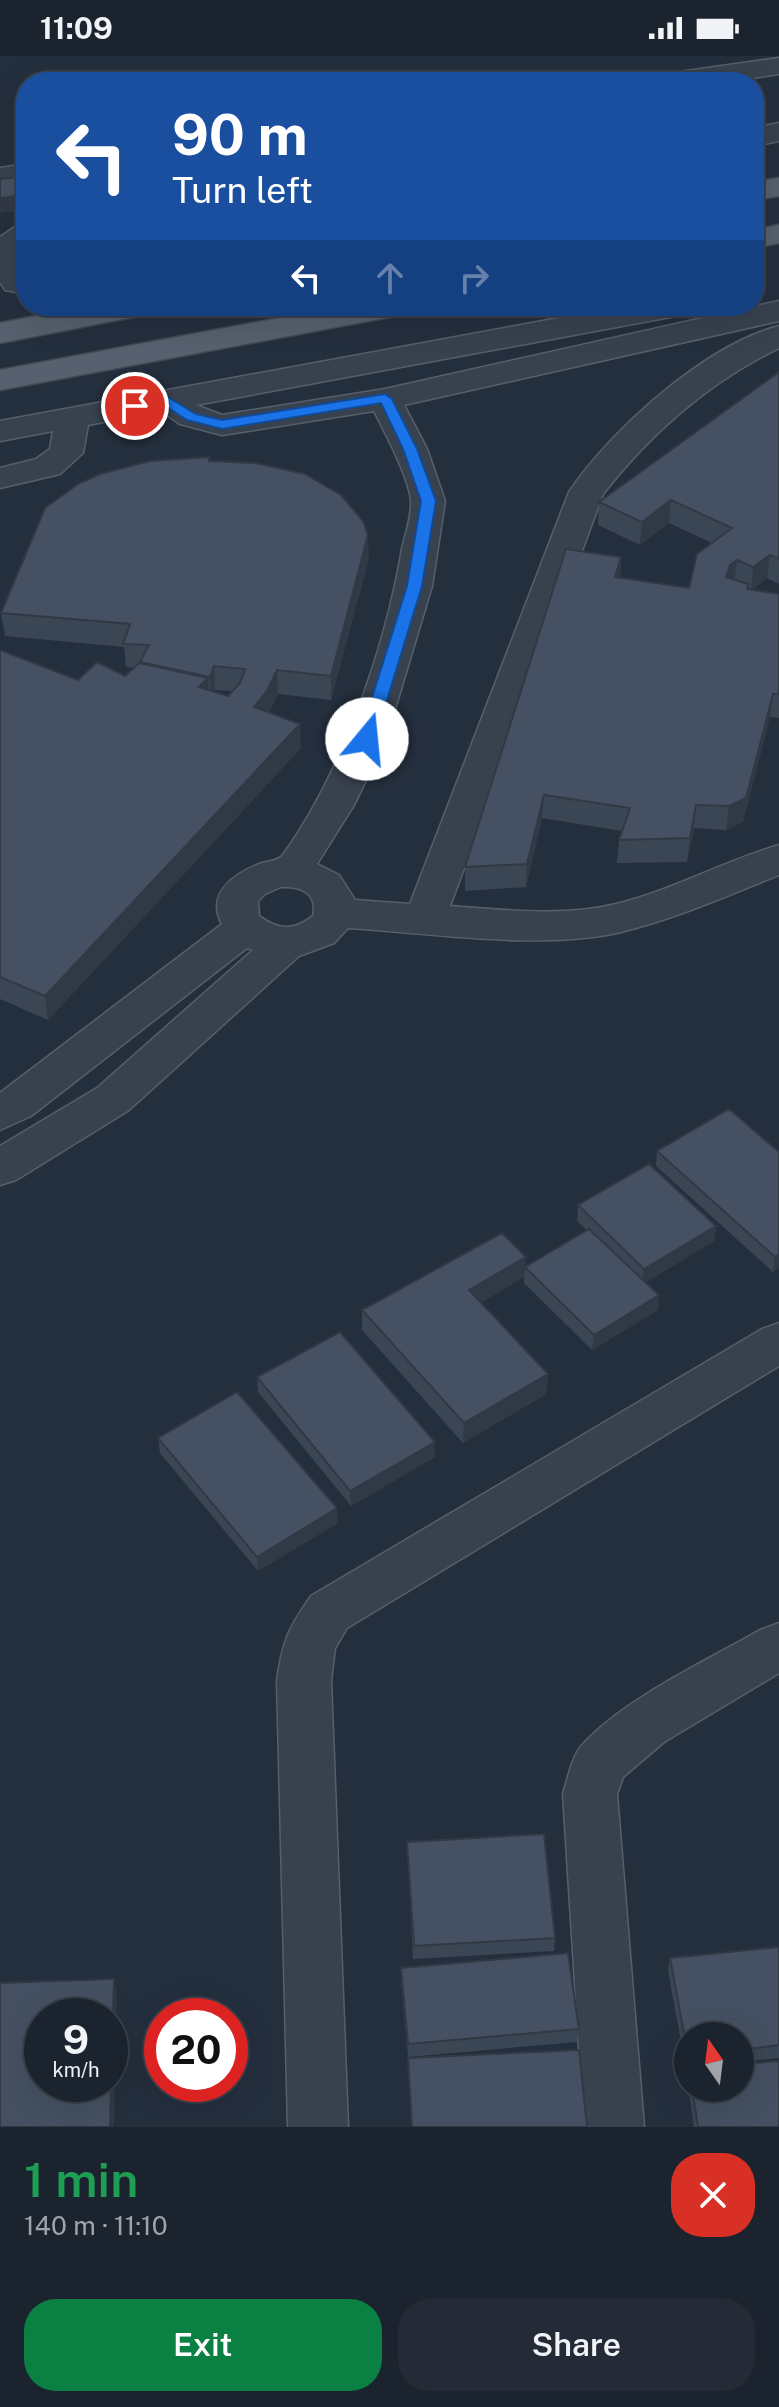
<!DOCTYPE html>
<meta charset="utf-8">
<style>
:root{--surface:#1b232e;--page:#242b36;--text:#f1f3f6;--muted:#a0a4aa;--line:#39404a;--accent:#0b8043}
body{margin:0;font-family:"Public Sans",sans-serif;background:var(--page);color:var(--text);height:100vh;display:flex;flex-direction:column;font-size:30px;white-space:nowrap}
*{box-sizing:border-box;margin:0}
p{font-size:26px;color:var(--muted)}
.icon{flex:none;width:44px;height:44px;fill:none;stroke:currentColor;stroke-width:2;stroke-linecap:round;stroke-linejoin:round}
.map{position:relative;height:2071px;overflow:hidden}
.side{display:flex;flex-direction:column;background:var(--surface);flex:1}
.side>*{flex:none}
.guide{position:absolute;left:16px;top:16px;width:748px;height:244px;border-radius:32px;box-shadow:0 8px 32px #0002,0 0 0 2px var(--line);background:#1a4fa0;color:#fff;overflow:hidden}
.needle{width:52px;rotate:346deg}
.buttons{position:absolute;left:674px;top:1966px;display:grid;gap:16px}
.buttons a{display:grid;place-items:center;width:80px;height:80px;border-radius:50%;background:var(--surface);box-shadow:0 8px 32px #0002,0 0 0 2px var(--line);font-size:40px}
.speed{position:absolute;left:24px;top:1942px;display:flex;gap:16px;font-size:40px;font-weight:700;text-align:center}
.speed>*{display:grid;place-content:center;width:104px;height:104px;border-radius:50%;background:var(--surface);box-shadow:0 8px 32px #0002,0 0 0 2px var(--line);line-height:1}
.speed small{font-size:20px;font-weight:400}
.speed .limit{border:12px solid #d22;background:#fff;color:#111}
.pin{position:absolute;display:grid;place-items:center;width:68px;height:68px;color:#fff;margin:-34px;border:4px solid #fff;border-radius:50%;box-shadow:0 2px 8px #0007}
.me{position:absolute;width:88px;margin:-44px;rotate:17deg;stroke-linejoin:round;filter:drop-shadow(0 0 6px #0008)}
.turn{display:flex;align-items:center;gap:28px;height:168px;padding:0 24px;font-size:36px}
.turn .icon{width:104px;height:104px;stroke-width:2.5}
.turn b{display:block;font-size:56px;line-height:68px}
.lanes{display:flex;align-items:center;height:76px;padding:0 24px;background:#0003;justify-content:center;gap:40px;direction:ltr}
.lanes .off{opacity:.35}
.round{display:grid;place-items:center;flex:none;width:84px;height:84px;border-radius:32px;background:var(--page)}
.overview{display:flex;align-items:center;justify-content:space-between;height:136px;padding:0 24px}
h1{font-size:48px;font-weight:600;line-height:60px;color:#1e9e55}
.primary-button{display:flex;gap:16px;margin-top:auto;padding:16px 24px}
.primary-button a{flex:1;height:92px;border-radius:32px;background:var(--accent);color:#fff;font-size:32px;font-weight:600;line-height:92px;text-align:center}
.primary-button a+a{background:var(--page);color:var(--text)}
.status{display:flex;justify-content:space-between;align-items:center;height:56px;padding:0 40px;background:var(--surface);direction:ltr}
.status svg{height:22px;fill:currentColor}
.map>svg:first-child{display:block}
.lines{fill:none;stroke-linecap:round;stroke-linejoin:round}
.minor-casing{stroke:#565f6c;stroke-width:3}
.major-casing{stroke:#414a57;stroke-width:3}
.minor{fill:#38414e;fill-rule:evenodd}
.major{fill:#56606e;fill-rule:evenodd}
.wall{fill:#3b4654;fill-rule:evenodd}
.shaded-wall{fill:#303945}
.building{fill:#455162;stroke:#303945;stroke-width:2;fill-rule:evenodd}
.route{fill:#1a73e8;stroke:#114b97;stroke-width:2}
</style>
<div class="status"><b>11:09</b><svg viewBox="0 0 49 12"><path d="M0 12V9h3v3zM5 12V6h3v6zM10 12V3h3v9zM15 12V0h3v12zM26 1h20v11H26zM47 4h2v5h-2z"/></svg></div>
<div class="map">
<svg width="779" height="2071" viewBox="0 0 779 2071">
<rect width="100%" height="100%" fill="#242f3e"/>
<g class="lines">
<g class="minor-casing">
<path id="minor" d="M779 2V18L725 26H651L655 20 665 18Z
M779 67V85L754 90V72Z
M26 108V126L0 130V112Z
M26 168V190L21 199 26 211V234L16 236 5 234 0 226V181L15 171Z
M779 245V265L404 349 427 393 445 445 432 530 386 683 354 749 317 808 339 819 355 844 410 848 569 436C611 374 705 289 779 270V292C709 326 651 377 603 438L450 850C503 854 565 861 616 848 673 834 724 805 779 789V819C727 840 673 864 617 877 536 894 431 877 348 872L334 887 299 900 129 1054 16 1124 0 1129V1090L97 1032 253 894 247 892 31 1060 0 1074V1037L222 868C205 837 235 817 262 807 269 805 278 805 283 799 342 717 385 593 402 493 405 479 412 460 411 445 409 421 385 377 374 355L222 379 180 368 161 355 88 369 83 397 60 418 0 432V412L36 403 50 393 53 375 0 385V365L624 250H692L687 257 676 260 196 349 222 359 385 333ZM281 831C301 830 318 837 313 860 294 875 278 874 259 860L258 845 265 838Z
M779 1267V1310L347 1572 335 1592 331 1624 348 2071H288L277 1624C283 1584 288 1573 311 1540L762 1273Z
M779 1567V1617L664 1686 623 1721 617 1738 644 2071H584L563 1738C568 1722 572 1699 584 1687 626 1642 706 1605 760 1574Z"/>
</g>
<g class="major-casing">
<path id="major" d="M779 122V140L754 144V126Z
M779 169V187L754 192V174Z
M89 250H154L149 257 138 260 0 287V267Z
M344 250H411L406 257 395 260 0 334V314Z"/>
</g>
<use href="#minor" class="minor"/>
<use href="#major" class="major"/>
</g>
<path class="wall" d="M779 316V528L767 522 752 534 779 538V662L770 661 743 766 726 774 694 772 687 806 617 807 619 784 622 775 542 762 526 831 465 835V811L621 501 620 521 689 532 712 487 669 467 640 489 598 469 599 446Z
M210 401V405L369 502 331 644 278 638 269 657 301 692 48 964 0 943V594L78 624 125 620 134 612 126 611 124 591 5 580 1 557ZM215 634 233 635 228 640 214 636Z
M729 1053 779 1212 773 1216 656 1110 657 1095Z
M578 1149 716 1170 714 1185 646 1226 658 1254 592 1294 524 1227V1221L480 1247 548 1318 546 1338 463 1387 362 1274V1254L525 1211 587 1174 577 1165Z
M257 1321 435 1401 351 1450 258 1336Z
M158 1382 338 1467 258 1515 160 1397Z
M407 1786 555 1882 554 1895 413 1903Z
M779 1891V2002L740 2006V1980H688V2011L686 2012 668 1915 670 1902Z
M401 1912 579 1973 577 1986 408 2001 401 1925Z
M688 2019V2032H740L779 2071H694L687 2025Z"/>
<path class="shaded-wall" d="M26 139V154L0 157V142Z
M671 444 669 467 640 489 642 466Z
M368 479 369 502 331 644V620Z
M770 499 767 522 751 535 753 511Z
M621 501 620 524 615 521Z
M737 504 734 527 726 521 730 509Z
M214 610 215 634 211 644 210 621Z
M277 614 278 638 268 659 254 651Z
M208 622 210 646 199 631Z
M773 638 770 661 743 766 726 774 729 750Z
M300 668 301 692 48 964 45 940Z
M544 739 542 762 526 831 527 808Z
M696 749 694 772 687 806 690 782Z
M716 1170 714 1185 642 1228 644 1213Z
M779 1198V1212L773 1216 775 1201Z
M526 1201 524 1221 468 1254 469 1234Z
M659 1239 658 1254 592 1294 594 1279Z
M548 1318 546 1338 463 1387 464 1367Z
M435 1386V1401L351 1450 350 1435Z
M337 1452 338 1467 258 1515 257 1501Z
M114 1923 117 1940 114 2071H110Z"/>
<path class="building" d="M26 120V139L0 142V123Z
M779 316V503L770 499 753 511 737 504 730 509 726 521 748 528 747 533 779 538V638H773L746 742 729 750 696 749 690 782 619 784 630 752 544 739 527 808 465 811 566 493 621 501 615 521 689 532 697 498 732 472 671 444 642 466 599 446Z
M210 401 209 405 255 407 305 418 341 439 363 465 368 479 331 620 277 614 267 635 254 651 300 668 45 940 0 921V594L78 624 97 606 125 620 139 607 208 622 199 631 228 640 240 627 245 613 214 610 210 621 140 606 149 589 123 588 130 568 1 557 45 452 78 428 100 418 150 405Z
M729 1053 779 1096V1198L775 1201 657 1095Z
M649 1108 716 1170 644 1213 578 1149Z
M589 1173 659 1239 594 1279 525 1211Z
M502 1177 526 1201 469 1234 548 1318 464 1367 362 1254Z
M340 1276 435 1386 350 1435 257 1321Z
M237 1336 337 1452 257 1501 158 1382Z
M544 1778 555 1882 414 1890 407 1786Z
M779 1891V1989L740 1994V1980H688V1998L670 1902Z
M568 1897 579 1973 408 1988 401 1912Z
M114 1923 110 2071H0V1927ZM42 1960H110V2028H42Z
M579 1994 587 2071H412L408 2002Z
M779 2005V2071H698L692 2032H740V2008Z"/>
<path class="route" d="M385 338 392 343 417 393 436 445 422 530 375 683 367 688 359 683 407 530 421 445 403 393 381 347 222 373 187 364 164 349 135 354 128 350 166 340 196 358 222 364Z"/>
</svg>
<div class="buttons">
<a><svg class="needle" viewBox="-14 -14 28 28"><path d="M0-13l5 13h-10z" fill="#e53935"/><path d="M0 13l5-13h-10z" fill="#a0a4aa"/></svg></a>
</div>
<div class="speed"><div>9<small>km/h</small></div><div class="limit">20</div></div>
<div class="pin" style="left:135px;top:350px;background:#d93025"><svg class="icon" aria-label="arrive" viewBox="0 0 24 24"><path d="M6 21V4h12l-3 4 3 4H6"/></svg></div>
<svg class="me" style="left:367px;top:683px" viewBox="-20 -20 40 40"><circle r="19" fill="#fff"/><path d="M0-13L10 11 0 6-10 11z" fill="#1a73e8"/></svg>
<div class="guide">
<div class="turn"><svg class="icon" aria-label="left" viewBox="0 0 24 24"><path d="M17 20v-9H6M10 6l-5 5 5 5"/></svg><div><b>90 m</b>Turn left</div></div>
<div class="lanes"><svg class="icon" aria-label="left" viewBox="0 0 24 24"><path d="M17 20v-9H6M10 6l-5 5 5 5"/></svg><svg class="icon off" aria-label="ahead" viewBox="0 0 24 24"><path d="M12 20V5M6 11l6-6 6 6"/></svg><svg class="icon off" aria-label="right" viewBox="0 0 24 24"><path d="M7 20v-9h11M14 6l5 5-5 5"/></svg></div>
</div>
</div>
<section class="side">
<div class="overview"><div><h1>1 min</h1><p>140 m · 11:10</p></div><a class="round" style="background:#d93025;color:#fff"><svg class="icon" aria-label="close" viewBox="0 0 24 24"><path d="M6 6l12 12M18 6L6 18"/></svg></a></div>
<div class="primary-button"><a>Exit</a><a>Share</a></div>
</section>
